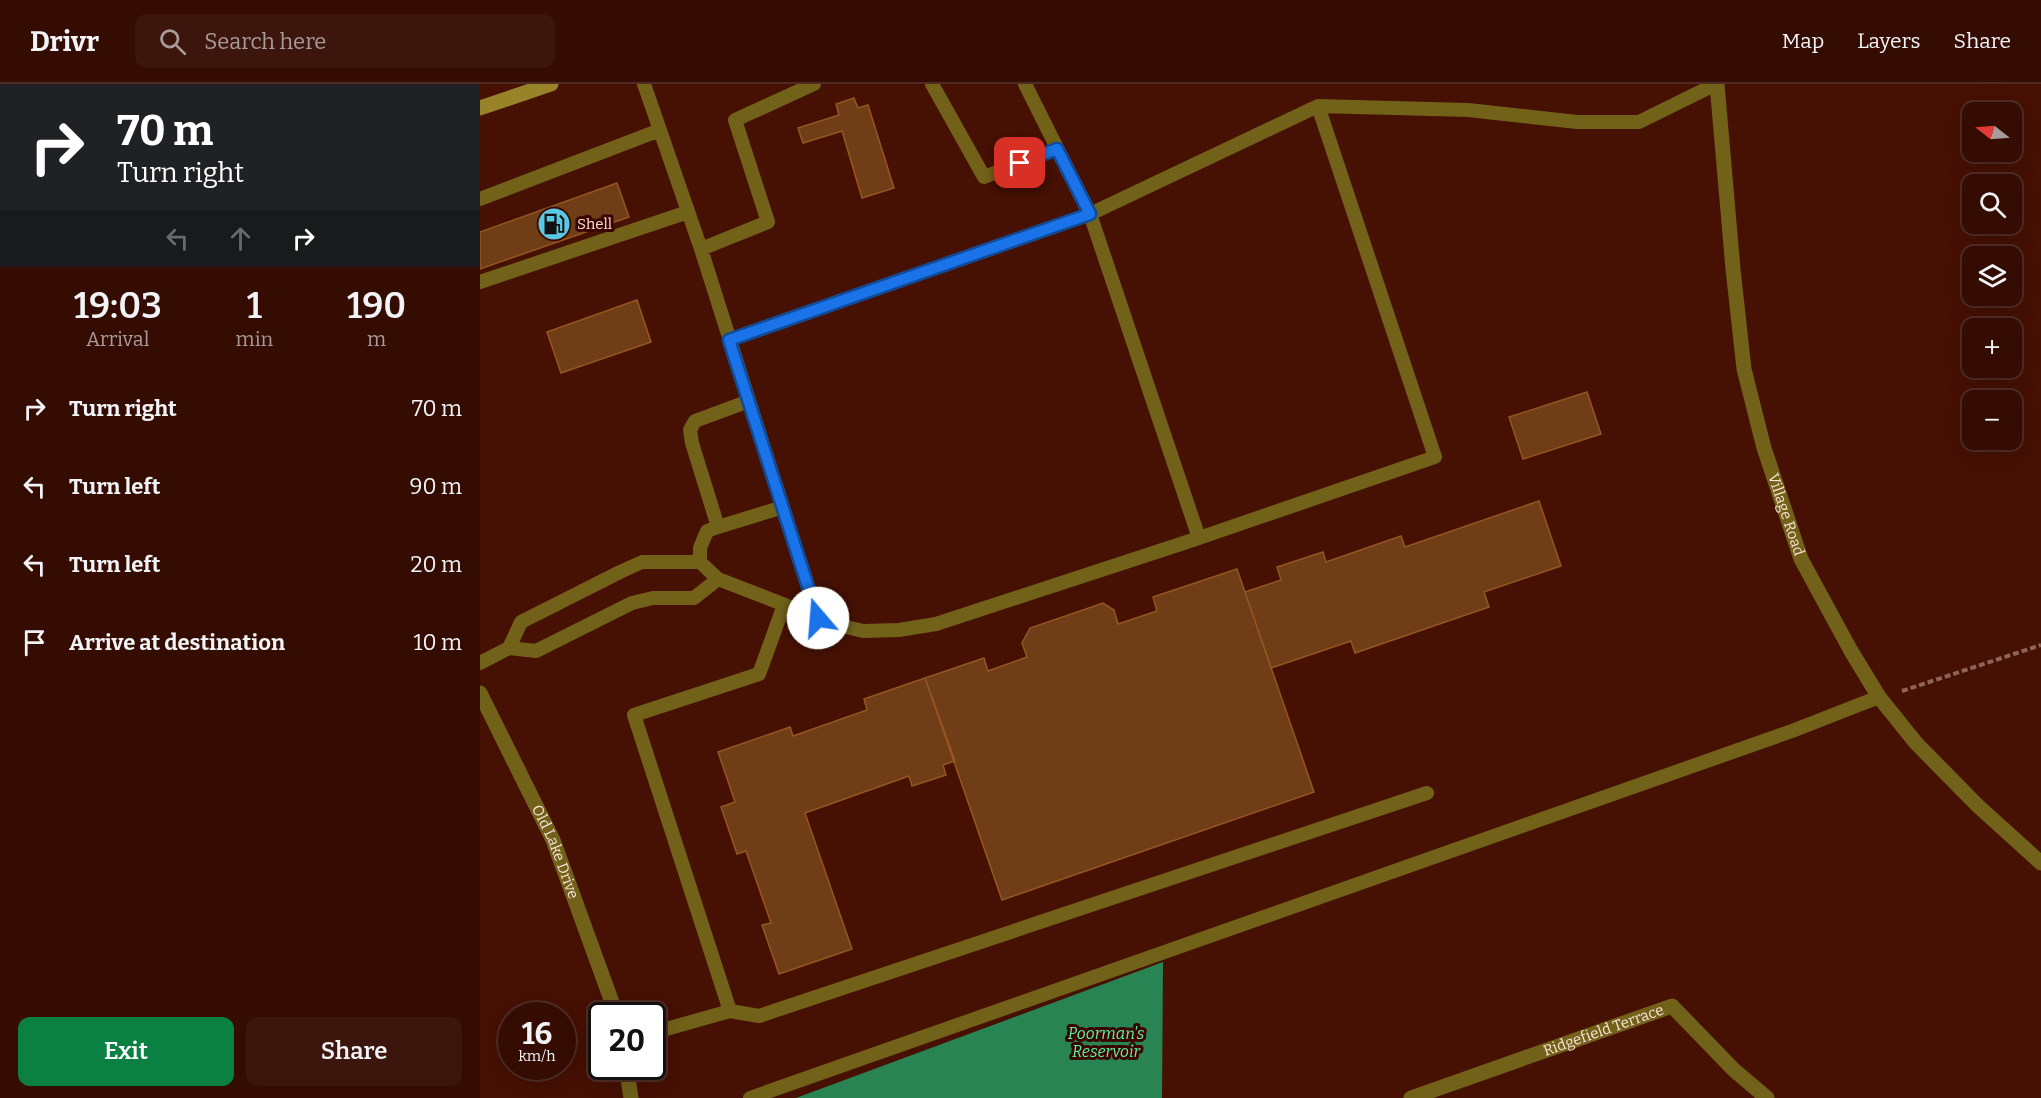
<!DOCTYPE html>
<meta charset="utf-8">
<style>
:root{--surface:#340c02;--page:#3c150c;--text:#f1f3f6;--muted:#a99b99;--line:#4e2c24;--accent:#0b8043}
body{margin:0;font-family:Bitter,serif;background:var(--page);color:var(--text);height:100vh;display:flex;flex-direction:column;font-size:22px;white-space:nowrap}
*{box-sizing:border-box;margin:0}
p{font-size:20px;color:var(--muted)}
.icon{flex:none;width:33px;height:33px;fill:none;stroke:currentColor;stroke-width:2;stroke-linecap:round;stroke-linejoin:round}
.map{position:relative;flex:1;overflow:hidden}
.details{display:flex;flex-direction:column;background:var(--surface);width:480px}
.details>*{flex:none}
.banner{background:#202124;color:#fff;overflow:hidden}
.needle{width:39px;rotate:287deg}
.tools{position:absolute;left:1482px;top:18px;display:grid;gap:12px}
.tools a{display:grid;place-items:center;width:60px;height:60px;border-radius:12px;background:var(--surface);box-shadow:0 6px 24px #0002,0 0 0 2px var(--line);font-size:30px}
.speed{position:absolute;left:18px;top:918px;display:flex;gap:12px;font-size:30px;font-weight:700;text-align:center}
.speed>*{display:grid;place-content:center;width:78px;height:78px;border-radius:50%;background:var(--surface);box-shadow:0 6px 24px #0002,0 0 0 2px var(--line);line-height:1}
.speed small{font-size:15px;font-weight:400}
.speed .limit{border:3px solid #111;border-radius:9px;background:#fff;color:#111}
.pin{position:absolute;display:grid;place-items:center;width:51px;height:51px;color:#fff;margin:-26px;border-radius:12px;box-shadow:0 3px 9px #0006}
.me{position:absolute;width:66px;margin:-33px;rotate:342deg;stroke-linejoin:round;filter:drop-shadow(0 0 4px #0008)}
.turn{display:flex;align-items:center;gap:21px;height:126px;padding:0 18px;font-size:27px}
.turn .icon{width:78px;height:78px;stroke-width:2.5}
.turn b{display:block;font-size:42px;line-height:51px}
.lanes{display:flex;align-items:center;height:57px;padding:0 18px;background:#0003;justify-content:center;gap:30px;direction:ltr}
.lanes .off{opacity:.35}
.eta{display:flex;justify-content:space-evenly;align-items:center;height:102px;text-align:center}
.eta b{font-size:36px;font-weight:600;line-height:42px}
.action{display:flex;gap:12px;margin-top:auto;padding:12px 18px}
.action a{flex:1;height:69px;border-radius:12px;background:var(--accent);color:#fff;font-size:24px;font-weight:600;line-height:69px;text-align:center}
.action a+a{background:var(--page);color:var(--text)}
ul{padding:0;list-style:none}
li{display:flex;align-items:center;gap:18px;height:78px;padding:0 18px}
li div{flex:1}
li b{display:block;font-size:22px}
li em{font-style:normal}
header{display:flex;align-items:center;gap:36px;box-sizing:border-box;height:84px;padding:0 30px;background:var(--surface);border-bottom:2px solid var(--line)}
header strong{font-size:28px}
nav{display:flex;gap:33px;margin-inline-start:auto;font-size:21px}
.search{width:420px;height:54px;background:var(--page);display:flex;align-items:center;gap:15px;box-sizing:border-box;padding:0 21px;border-radius:12px;color:var(--muted);font-size:22px}
main{display:flex;flex:1;min-height:0}
.map>svg:first-child{display:block}
.water{fill:#298454}
.building{fill:#6f3e17;stroke:#965622;stroke-width:1.5}
.lines{fill:none;stroke-linecap:round;stroke-linejoin:round}
.path{stroke:#8e6358;stroke-width:4;stroke-dasharray:6 3;stroke-linecap:butt}
.service{stroke:#716119;stroke-width:14}
.minor{stroke:#716119;stroke-width:15}
.tertiary{stroke:#716119;stroke-width:15}
.secondary{stroke:#988328;stroke-width:15}
.route-casing{stroke:#114b97;stroke-width:15}
.route{stroke:#1a73e8;stroke-width:10}
.labels{text-anchor:middle;dominant-baseline:central;stroke-width:6;stroke-linejoin:round;paint-order:stroke}
.poi-label{font-size:15px;fill:#fbe0d8;stroke:#3a0500;text-anchor:start}
.street-label{font-size:15px;fill:#fbe0d8;stroke:#3a0500}
.water-label{font-size:16px;font-style:italic;fill:#5bf1a0;stroke:#3a0500}
</style>
<header>
<strong>Drivr</strong>
<div class="search"><svg class="icon" aria-label="search" viewBox="0 0 24 24"><circle cx="10" cy="10" r="6"/><path d="M15 15l6 6"/></svg>Search here</div>
<nav><a>Map</a><a>Layers</a><a>Share</a></nav>
</header>
<main>
<section class="details">
<div class="banner">
<div class="turn"><svg class="icon" aria-label="right" viewBox="0 0 24 24"><path d="M7 20v-9h11M14 6l5 5-5 5"/></svg><div><b>70 m</b>Turn right</div></div>
<div class="lanes"><svg class="icon off" aria-label="left" viewBox="0 0 24 24"><path d="M17 20v-9H6M10 6l-5 5 5 5"/></svg><svg class="icon off" aria-label="ahead" viewBox="0 0 24 24"><path d="M12 20V5M6 11l6-6 6 6"/></svg><svg class="icon" aria-label="right" viewBox="0 0 24 24"><path d="M7 20v-9h11M14 6l5 5-5 5"/></svg></div>
</div>
<div class="eta">
<div><b>19:03</b><p>Arrival</p></div>
<div><b>1</b><p>min</p></div>
<div><b>190</b><p>m</p></div>
</div>
<ul>
<li><svg class="icon" aria-label="right" viewBox="0 0 24 24"><path d="M7 20v-9h11M14 6l5 5-5 5"/></svg><div><b>Turn right</b></div><em>70 m</em></li>
<li><svg class="icon" aria-label="left" viewBox="0 0 24 24"><path d="M17 20v-9H6M10 6l-5 5 5 5"/></svg><div><b>Turn left</b></div><em>90 m</em></li>
<li><svg class="icon" aria-label="left" viewBox="0 0 24 24"><path d="M17 20v-9H6M10 6l-5 5 5 5"/></svg><div><b>Turn left</b></div><em>20 m</em></li>
<li><svg class="icon" aria-label="arrive" viewBox="0 0 24 24"><path d="M6 21V4h12l-3 4 3 4H6"/></svg><div><b>Arrive at destination</b></div><em>10 m</em></li>
</ul>
<div class="action"><a>Exit</a><a>Share</a></div>
</section>
<div class="map">
<svg width="1561" height="1014" viewBox="0 0 1561 1014">
<rect width="100%" height="100%" fill="#461003"/>
<path class="water" d="M683 878 682 1014H316Z"/>
<path class="building" d="M374 14 378 24 388 21 414 104 382 114 362 47 323 59 318 44 359 31 356 20Z
M137 99 149 133 0 185V148Z
M157 216 171 258 81 289 67 248Z
M1107 308 1121 350 1043 375 1029 333Z
M1059 417 1081 482 1004 508 1009 523 875 569 871 557 791 584 765 508 801 496 797 483 843 468 846 478 921 452 925 463Z
M757 485 834 708 522 816 445 594 504 574 508 587 547 573 542 559 550 544 623 519 634 526 638 540 677 527 673 513Z
M445 594 475 677 463 681 466 691 432 702 429 692 325 729 372 865 299 890 282 841 291 839 266 767 257 770 241 723 255 718 238 668 310 643 313 652 387 626 384 615Z"/>
<g class="lines">
<path class="path" d="M1422 607 1561 561"/>
<path class="service" d="M164 0 221 165 338 534
M452 0 504 93 577 65
M838 22 988 26 1097 38H1159L1236 0
M0 115 180 46
M221 165 288 138 255 36 334 0
M0 198 208 128
M249 256 610 130 838 22 955 373 719 454
M238 443 303 423
M220 478V464L227 447 238 443 212 359 210 346 215 337 269 317
M238 495 354 540 383 547 419 546 456 540 719 454 610 130 545 0
M0 579 29 564 56 567 152 519 173 514H214L238 495 220 478H162L140 488 41 538 29 564
M250 927 279 932 947 709
M172 949 250 927 154 631 279 590 304 521
M270 1014 1312 647 1399 613"/>
<g class="minor">
<path id="s1" d="M1237 0 1253 185 1264 285 1284 364 1321 475 1371 567 1399 613 1436 659 1498 722 1561 779"/>
<path id="s2" d="M931 1014 1192 922 1254 986 1287 1014"/>
</g>
<g class="tertiary">
<path id="s3" d="M0 609 73 756 137 932"/>
<path d="M146 982 151 1014"/>
</g>
<path class="secondary" d="M0 24 71 0"/>
</g>
<g class="lines">
<g class="route-casing">
<path id="route" d="M338 534 249 256 610 130 577 65 540 79"/>
</g>
<use href="#route" class="route"/>
</g>
<defs>
<g id="fuel-disc" transform="scale(1.725)"><circle r="9.5" fill="#58c9e3" stroke="#3a0500"/><path d="M-5.5-6h7V0h2V4h1.3V-2.5L3-4.5l.8-.8L6-3V5H2.5V1h-1V6h-7ZM-4.2-4.7v3.2H.2V-4.7Z" fill="#111"/></g>
</defs>
<g fill-rule="evenodd">
<use href="#fuel-disc" x="74" y="140"/>
</g>
<g class="labels">
<g class="poi-label">
<text x="97" y="140">Shell</text>
</g>
<g class="street-label">
<text stroke="none"><textPath href="#s1" startOffset="438">Village Road</textPath></text>
<text stroke="none"><textPath href="#s3" startOffset="176">Old Lake Drive</textPath></text>
<text stroke="none"><textPath href="#s2" startOffset="204">Ridgefield Terrace</textPath></text>
</g>
<g class="water-label">
<text x="626" y="949">Poorman's<tspan x="626" dy="18">Reservoir</tspan></text>
</g>
</g>
</svg>
<div class="tools">
<a><svg class="needle" viewBox="-14 -14 28 28"><path d="M0-13l5 13h-10z" fill="#e53935"/><path d="M0 13l5-13h-10z" fill="#a99b99"/></svg></a>
<a><svg class="icon" aria-label="search" viewBox="0 0 24 24"><circle cx="10" cy="10" r="6"/><path d="M15 15l6 6"/></svg></a>
<a><svg class="icon" aria-label="layers" viewBox="0 0 24 24"><path d="M12 4l9 5-9 5-9-5zM3 14l9 5 9-5"/></svg></a>
<a>+</a>
<a>−</a>
</div>
<div class="speed"><div>16<small>km/h</small></div><div class="limit">20</div></div>
<div class="pin" style="left:540px;top:79px;background:#d93025"><svg class="icon" aria-label="arrive" viewBox="0 0 24 24"><path d="M6 21V4h12l-3 4 3 4H6"/></svg></div>
<svg class="me" style="left:338px;top:534px" viewBox="-20 -20 40 40"><circle r="19" fill="#fff"/><path d="M0-13L10 11 0 6-10 11z" fill="#1a73e8"/></svg>
</div>
</main>
